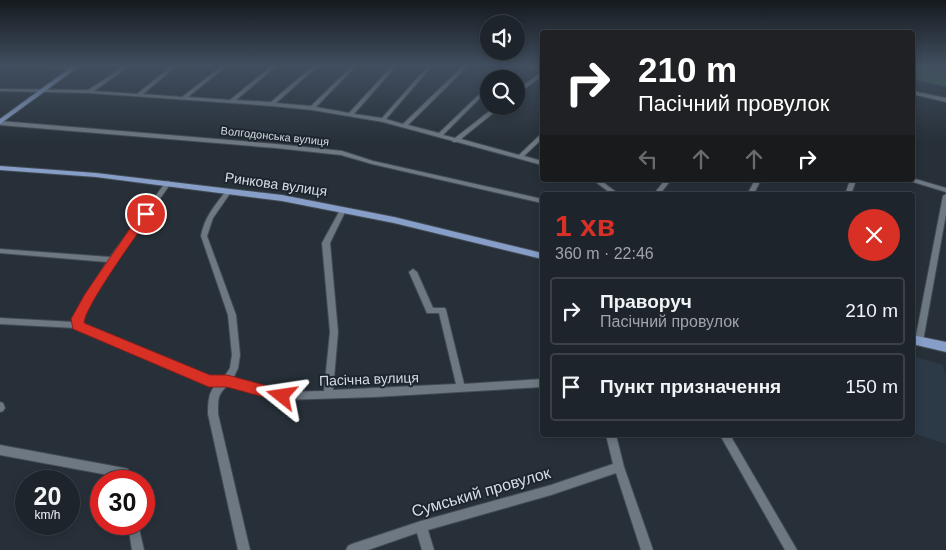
<!DOCTYPE html>
<html lang="uk">
<meta charset="utf-8">
<style>
:root{--surface:#1d242b;--page:#2a3037;--text:#f1f3f6;--muted:#a0a4a9;--line:#3b4147;--accent:#d93025}
body{margin:0;font-family:Helvetica,sans-serif;background:var(--page);color:var(--text);height:100vh;display:flex;flex-direction:column;font-size:19px;white-space:nowrap}
*{box-sizing:border-box;margin:0}
p{font-size:16px;color:var(--muted)}
.icon{flex:none;width:28px;height:28px;fill:none;stroke:currentColor;stroke-width:2;stroke-linecap:round;stroke-linejoin:round}
.map{position:relative;flex:1;overflow:hidden}
.sheet{position:absolute;left:540px;top:192px;width:375px;height:245px;display:flex;flex-direction:column;background:var(--surface);border-radius:5px;box-shadow:0 2px 8px #0003,0 0 0 1px var(--line)}
.sheet>*{flex:none}
.guide{position:absolute;left:540px;top:30px;width:375px;height:152px;border-radius:5px;box-shadow:0 2px 8px #0003,0 0 0 1px var(--line);background:#202124;color:#fff;overflow:hidden}
.controls{position:absolute;left:480px;top:15px;display:grid;gap:10px}
.controls a{display:grid;place-items:center;width:45px;height:45px;border-radius:50%;background:var(--surface);box-shadow:0 2px 8px #0003,0 0 0 1px var(--line);font-size:25px}
.speed{position:absolute;left:15px;top:470px;display:flex;gap:10px;font-size:25px;font-weight:700;text-align:center}
.speed>*{display:grid;place-content:center;width:65px;height:65px;border-radius:50%;background:var(--surface);box-shadow:0 2px 8px #0003,0 0 0 1px var(--line);line-height:1}
.speed small{font-size:12px;font-weight:400}
.speed .limit{border:8px solid #d22;background:#fff;color:#111}
.pin{position:absolute;display:grid;place-items:center;width:42px;height:42px;color:#fff;margin:-21px;border:2px solid #fff;border-radius:50%;box-shadow:0 1px 5px #0007}
.me{position:absolute;width:55px;margin:-28px;rotate:285deg;stroke-linejoin:round;filter:drop-shadow(0 0 4px #0008)}
.turn{display:flex;align-items:center;gap:18px;height:105px;padding:0 15px;font-size:22px}
.turn .icon{width:65px;height:65px;stroke-width:2.5}
.turn b{display:block;font-size:35px;line-height:42px}
.lanes{display:flex;align-items:center;height:48px;padding:0 15px;background:#0003;justify-content:center;gap:25px;direction:ltr}
.lanes .off{opacity:.35}
.round{display:grid;place-items:center;flex:none;width:52px;height:52px;border-radius:26px;background:var(--page)}
.overview{display:flex;align-items:center;justify-content:space-between;height:85px;padding:0 15px}
h1{font-size:30px;font-weight:600;line-height:38px;color:var(--accent)}
ul{padding:0;list-style:none}
li{display:flex;align-items:center;gap:15px;height:68px;margin:0 10px 8px;padding:0 5px;border:2px solid var(--line);border-radius:5px}
li div{flex:1}
li b{display:block;font-size:19px}
li em{font-style:normal}
.map>svg:first-child{display:block}
.built{fill:#2c3a48}
.green{fill:#34614c}
.lines{fill:none;stroke-linecap:round;stroke-linejoin:round}
.minor-casing{stroke:#434b53;stroke-width:2}
.major-casing{stroke:#434b53;stroke-width:2}
.minor{fill:#6d7882;fill-rule:evenodd}
.major{fill:#869ec8;fill-rule:evenodd}
.route{fill:#d93025;stroke:#8d1f18}
.labels{text-anchor:middle;dominant-baseline:central;stroke-width:4;stroke-linejoin:round;paint-order:stroke}
.far-street-label{font-size:11px;fill:#d6dce2;stroke:#1d262f}
.street-label{font-size:14px;fill:#d6dce2;stroke:#1d262f}
.near-street-label{font-size:16px;fill:#d6dce2;stroke:#1d262f}
</style>
<div class="map">
<svg width="946" height="550" viewBox="0 0 946 550">
<rect width="100%" height="100%" fill="#273039"/>
<path class="built" d="M913 356 943 365 946 377V444L913 433Z"/>
<path class="green" d="M912 65H946V87L913 79Z"/>
<g class="lines">
<g class="minor-casing">
<path id="minor" d="M27 65 73 67 75 68 73 69 29 66Z
M126 65H131L94 91 137 94 173 65H178L143 94 182 97 223 65H228L188 97 230 100 273 65H278L236 100 271 102 314 65H319L276 103 311 106 353 65H357L316 107 349 113 393 65H397L354 114 382 118 429 65H433L386 119 403 124 464 65H469L408 125 439 133 489 85V89L443 135 455 138 496 106H502L461 139 519 155 540 135 542 134V139L524 156 542 161V165L457 142H453V141L383 122 312 110 272 106 89 93 0 91V89L88 90Z
M508 65H512L499 79H494Z
M518 65H525L542 70V72Z
M540 73H542V76L516 95V91Z
M912 91 946 98V102L912 94Z
M0 121 276 144 342 151 373 161 542 199V203L372 164 341 155 276 148 0 125Z
M912 178 946 188V192L910 181 909 180H912Z
M593 180H600L620 195H613Z
M665 180H671L659 195H653Z
M755 180H761L753 195H747Z
M850 180H856L851 195H845Z
M168 181 171 183 104 278 84 313 82 323 209 377H224L230 368 232 355 228 315 201 236C204 218 215 205 226 191L228 190 231 192 213 218 207 236 236 315 240 355 238 368 233 379 282 392 324 391 330 332 322 243 340 210 343 208 346 210 330 243 338 332 333 390 456 384 439 313H427L409 272 413 269 417 272 433 308H445L446 310 464 384 542 379V387L375 397 282 400 228 385C217 395 218 399 218 414L250 550H238L208 414C208 404 208 392 216 385L206 384 76 328 0 324V318L74 322C80 300 95 281 107 262L0 253V249L110 257 166 182Z
M946 194V214L923 341 922 343 919 344 916 343 915 341 943 196Z
M0 402 3 403 5 408 3 411 0 412Z
M606 435H616L624 467 653 550H641L616 473 551 495 428 530 434 550H422L417 533 368 550H346L348 546 352 544 421 521 551 485 613 464Z
M720 435H730L797 550H785Z
M0 445 124 468 128 469 130 481H120L119 477 0 455Z
M128 524H138L144 550H132Z"/>
</g>
<g class="major-casing">
<path id="major" d="M74 65H81L0 124V119Z
M0 166 96 173 282 195 394 217 542 253V259L394 223 282 201 96 177 0 170Z
M912 335 946 342V352L912 344Z"/>
</g>
<use href="#minor" class="minor"/>
<use href="#major" class="major"/>
</g>
<linearGradient id="sky" x2="0" y2="1"><stop stop-color="#151a1f"/><stop offset="0.46" stop-color="#414e5f"/><stop offset="1" stop-color="#414e5f" stop-opacity="0"/></linearGradient>
<rect width="946" height="142" fill="url(#sky)"/>
<path class="route" d="M146 210 151 214C139 232 84 307 84 323L210 375H227L287 391 289 396 287 400 282 402 227 387H209L73 329 71 319 85 294 142 211Z"/>
<g class="labels">
<g class="far-street-label">
<text transform="translate(275 136) rotate(6)">Волгодонська вулиця</text>
</g>
<g class="street-label">
<text transform="translate(276 184) rotate(8)">Ринкова вулиця</text>
<text transform="translate(369 379) rotate(-2)">Пасічна вулиця</text>
</g>
<g class="near-street-label">
<text transform="translate(481 492) rotate(-16)">Сумський провулок</text>
</g>
</g>
</svg>
<div class="controls">
<a><svg class="icon" aria-label="sound" viewBox="0 0 24 24"><path d="M4 9h4l5-4v14l-5-4H4zM17 9q2 3 0 6"/></svg></a>
<a><svg class="icon" aria-label="search" viewBox="0 0 24 24"><circle cx="10" cy="10" r="6"/><path d="M15 15l6 6"/></svg></a>
</div>
<div class="speed"><div>20<small>km/h</small></div><div class="limit">30</div></div>
<div class="pin" style="left:146px;top:214px;background:#d93025"><svg class="icon" aria-label="arrive" viewBox="0 0 24 24"><path d="M6 21V4h12l-3 4 3 4H6"/></svg></div>
<svg class="me" style="left:282px;top:396px" viewBox="-20 -20 40 40"><path d="M0-17L14 15 0 8-14 15z" fill="#d93025" stroke="#fff" stroke-width="4"/></svg>
<div class="guide">
<div class="turn"><svg class="icon" aria-label="right" viewBox="0 0 24 24"><path d="M7 20v-9h11M14 6l5 5-5 5"/></svg><div><b>210 m</b>Пасічний провулок</div></div>
<div class="lanes"><svg class="icon off" aria-label="left" viewBox="0 0 24 24"><path d="M17 20v-9H6M10 6l-5 5 5 5"/></svg><svg class="icon off" aria-label="ahead" viewBox="0 0 24 24"><path d="M12 20V5M6 11l6-6 6 6"/></svg><svg class="icon off" aria-label="ahead" viewBox="0 0 24 24"><path d="M12 20V5M6 11l6-6 6 6"/></svg><svg class="icon" aria-label="right" viewBox="0 0 24 24"><path d="M7 20v-9h11M14 6l5 5-5 5"/></svg></div>
</div>
<section class="sheet">
<div class="overview"><div><h1>1 хв</h1><p>360 m · 22:46</p></div><a class="round" style="background:#d93025;color:#fff"><svg class="icon" aria-label="close" viewBox="0 0 24 24"><path d="M6 6l12 12M18 6L6 18"/></svg></a></div>
<ul>
<li><svg class="icon" aria-label="right" viewBox="0 0 24 24"><path d="M7 20v-9h11M14 6l5 5-5 5"/></svg><div><b>Праворуч</b><p>Пасічний провулок</p></div><em>210 m</em></li>
<li><svg class="icon" aria-label="arrive" viewBox="0 0 24 24"><path d="M6 21V4h12l-3 4 3 4H6"/></svg><div><b>Пункт призначення</b></div><em>150 m</em></li>
</ul>
</section>
</div>
